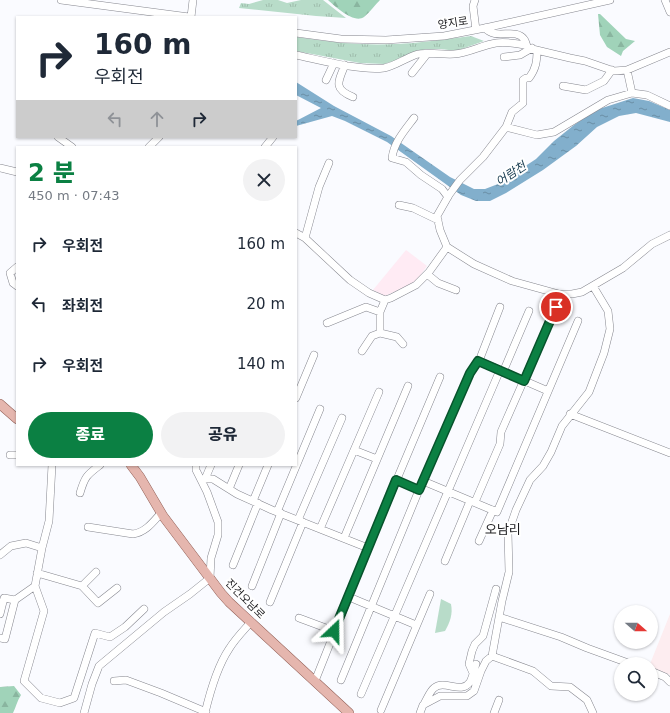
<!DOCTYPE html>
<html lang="ko">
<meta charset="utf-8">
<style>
:root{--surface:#fff;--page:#f2f2f3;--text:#1f2937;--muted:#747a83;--accent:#0b8043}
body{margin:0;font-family:"DejaVu Sans","Noto Sans KR",sans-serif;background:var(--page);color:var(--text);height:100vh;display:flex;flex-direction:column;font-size:15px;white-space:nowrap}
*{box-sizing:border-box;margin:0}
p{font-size:13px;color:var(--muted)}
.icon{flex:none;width:22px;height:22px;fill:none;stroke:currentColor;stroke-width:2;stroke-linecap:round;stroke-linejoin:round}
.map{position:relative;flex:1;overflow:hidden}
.details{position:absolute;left:16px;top:146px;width:281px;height:320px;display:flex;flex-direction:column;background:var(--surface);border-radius:0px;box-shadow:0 1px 3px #0004}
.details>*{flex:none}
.top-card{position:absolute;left:16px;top:16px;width:281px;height:122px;border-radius:0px;box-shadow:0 1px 3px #0004;background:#fff;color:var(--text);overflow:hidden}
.needle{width:26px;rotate:110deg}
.buttons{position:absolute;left:614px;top:605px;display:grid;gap:8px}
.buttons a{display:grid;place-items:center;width:44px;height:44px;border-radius:50%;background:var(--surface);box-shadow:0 1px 3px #0004;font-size:20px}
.pin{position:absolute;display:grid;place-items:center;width:34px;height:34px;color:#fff;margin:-17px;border:2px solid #fff;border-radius:50%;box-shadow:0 1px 4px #0007}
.me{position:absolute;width:44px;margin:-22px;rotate:23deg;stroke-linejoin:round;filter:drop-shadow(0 0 3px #0008)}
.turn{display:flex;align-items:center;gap:14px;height:84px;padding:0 12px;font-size:18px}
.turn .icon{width:52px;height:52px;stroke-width:2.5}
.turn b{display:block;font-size:28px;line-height:34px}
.lanes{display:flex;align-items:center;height:38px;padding:0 12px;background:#0003;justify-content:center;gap:20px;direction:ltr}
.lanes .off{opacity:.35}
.round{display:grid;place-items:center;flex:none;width:42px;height:42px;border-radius:21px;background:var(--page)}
.head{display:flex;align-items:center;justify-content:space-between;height:68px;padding:0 12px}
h1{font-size:24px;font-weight:800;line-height:30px;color:var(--accent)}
.primary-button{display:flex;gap:8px;margin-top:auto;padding:8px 12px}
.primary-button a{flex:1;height:46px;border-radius:24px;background:var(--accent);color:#fff;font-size:16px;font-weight:800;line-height:46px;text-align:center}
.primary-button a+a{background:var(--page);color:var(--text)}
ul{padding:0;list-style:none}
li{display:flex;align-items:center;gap:12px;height:60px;padding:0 12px}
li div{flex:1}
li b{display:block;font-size:15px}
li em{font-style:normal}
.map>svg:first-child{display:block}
.commercial{fill:#ffebf4}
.industrial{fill:#fdedf0}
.grass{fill:url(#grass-tufts)}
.forest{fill:url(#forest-firs)}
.park{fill:#b8dcc9}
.water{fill:url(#water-ripples)}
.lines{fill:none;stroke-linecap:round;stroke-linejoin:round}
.minor-casing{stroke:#86878f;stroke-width:8}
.major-casing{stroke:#936158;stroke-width:10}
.minor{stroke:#fff;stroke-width:7}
.major{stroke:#e5b6ae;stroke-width:9}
.route-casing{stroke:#07532c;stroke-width:10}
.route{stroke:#0b8043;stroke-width:7}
.labels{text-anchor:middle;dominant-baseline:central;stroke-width:4;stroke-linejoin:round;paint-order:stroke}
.street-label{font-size:11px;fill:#1b1b1e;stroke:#fff}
.water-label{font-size:12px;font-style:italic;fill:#11364b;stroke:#fff}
.quarter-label{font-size:13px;fill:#1b1b1e;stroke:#fff}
</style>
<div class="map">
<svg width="670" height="713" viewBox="0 0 670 713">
<defs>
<pattern id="grass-tufts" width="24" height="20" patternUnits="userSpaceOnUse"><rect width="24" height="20" fill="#b8dcc9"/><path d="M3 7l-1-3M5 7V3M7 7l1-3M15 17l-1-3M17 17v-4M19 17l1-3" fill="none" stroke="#9ebcac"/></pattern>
<pattern id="forest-firs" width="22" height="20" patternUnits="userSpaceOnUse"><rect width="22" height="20" fill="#a0d3b9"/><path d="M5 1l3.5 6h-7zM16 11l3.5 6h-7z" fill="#89b59f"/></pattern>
<pattern id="water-ripples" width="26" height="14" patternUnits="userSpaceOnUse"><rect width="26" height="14" fill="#82afcc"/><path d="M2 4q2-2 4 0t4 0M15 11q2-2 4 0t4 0" fill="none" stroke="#6a8ea5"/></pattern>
</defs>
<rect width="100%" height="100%" fill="#fafbff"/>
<path class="commercial" d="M406 250 427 266 417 280 407 286 385 296 373 290Z"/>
<path class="industrial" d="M670 614V675L651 668 650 664Z"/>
<path class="grass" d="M263 0H278L287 3 301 0H323L346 18 316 16 239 8 241 3 249 4Z
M471 36 484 41 456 51 441 49H426L415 52 404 58 384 64 360 63 296 51V37C317 40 339 43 360 44 397 46 435 41 471 36Z"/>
<path class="forest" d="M328 0H380C375 5 370 12 364 17 354 24 336 7 328 0Z
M598 14H600L626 39 635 41 623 51 621 56 607 47 600 35Z
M14 686 21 695C17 701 16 707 13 713H0V687Z"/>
<path class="park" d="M441 599 451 604C453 614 450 622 445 631L435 633Z"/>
<path class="water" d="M296 82 334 106 391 136 450 177 474 189H485L498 184 536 159 554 141 574 125 596 110 633 98 649 101 670 110V122L636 113 619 116 597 127 576 146 543 170 506 193 490 201H476L461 195 387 142 345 121 332 116 296 126V121L321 108 296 95Z"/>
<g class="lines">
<g class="minor-casing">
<path id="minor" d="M61 0 189 17
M475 0 473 6 476 30
M665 0 670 12
M191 17 193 0
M485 28C496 41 515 27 524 39 526 41 526 45 528 48L570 58 585 61 614 71 627 70 670 52
M296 33 341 39 386 40 444 36 485 28 610 0
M537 50C537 61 536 69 529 78H526L523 80V103L512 112 506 127 483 157 460 180 449 195 437 216 440 230 447 247 474 264 512 281 559 294H572L582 292 623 268 652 244 670 235
M296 55C320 60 360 71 384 68 395 66 404 59 415 55 427 51 441 55 454 54 469 53 482 45 496 43 505 41 517 44 526 45
M504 57 520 55 532 48
M345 65C338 82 333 89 353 97
M627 70 632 93
M412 73 427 54
M326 80 334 63
M563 86 586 90 604 81 612 70
M414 118C405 130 394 142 392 158L406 162 421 175 442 189 448 197
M506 127 537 135 554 132 608 100 632 93 647 95 670 106
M58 137 72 147
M149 147 159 137
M265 147 273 137
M0 168 17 172
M399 205 413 208 438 220
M296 233 305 238 350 280 369 293 385 300 391 298 416 285 429 272 447 247
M305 238 319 187 329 163
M17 267 10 273 13 283 17 286
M427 274 438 283 456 290
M327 323 366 307 380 312
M380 333 397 337 403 344
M362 351 372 336 380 333V312L385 300
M479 361 548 391
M503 372 529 311
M296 398 314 355
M570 414 670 453
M354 450 377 459
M10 455H17
M52 465 49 521 42 548 35 586 44 611 24 681 41 698 60 703 74 698 95 633 110 637 125 627 144 609
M201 479H213L237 494 272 510 368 548
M205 479 211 465
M396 480 419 490 423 481 497 512 578 321
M423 481 470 373 479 361 500 307
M229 489 239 465
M80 493C85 476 87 475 100 465
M253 501 268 465
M475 502 500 444 501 432 556 307
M277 512 320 409
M298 520 342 418
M88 527 133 534C146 532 153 522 161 513
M320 529 379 392
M344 538 408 386
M479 541 493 510
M0 555 11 546 26 543 42 548
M445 561 470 501
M233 565 258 503
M37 573 82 586 98 603 117 588
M82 586 96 572
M252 586 281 513
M349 597 416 625
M270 602 303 522
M0 614 4 598 15 600
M499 617 561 637 587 648 631 664
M299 618 334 631
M0 638 5 639 15 600 35 586
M492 656 502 601 509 572 508 533 516 510 530 480 543 466 551 452 562 426 589 392 604 353 610 329 608 311 593 286
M651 671 665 677 670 682
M473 673 469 664 472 651 475 644 483 636 496 589
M341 680 419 490
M114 681 126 680 161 693 206 712
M315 681 368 548 440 377
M361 694 500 370
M424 704C427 699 430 691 434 688 445 679 461 695 470 682 473 676 474 670 476 664
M381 710 430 594
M84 713 92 684 99 666 164 612 190 594 210 578 211 558 218 535V522L207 492 196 470V465
M205 713C210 692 217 667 229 649 235 639 243 631 251 622
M420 713 423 705 440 696H467L474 691 481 671 486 661 492 656 533 671 551 686 570 687 587 700 593 713
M494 713 499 700"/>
</g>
<g class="major-casing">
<path id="major" d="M0 404 17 419
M131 465 140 477 163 516 221 593 229 602 349 713"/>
</g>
<use href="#minor" class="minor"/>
<use href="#major" class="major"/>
</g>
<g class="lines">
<g class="route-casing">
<path id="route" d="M334 631 396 480 419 490 470 373 478 361 524 381 556 307"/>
</g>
<use href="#route" class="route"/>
</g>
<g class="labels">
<g class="street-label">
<text transform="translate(453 23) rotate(-9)">양지로</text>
<text transform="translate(245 599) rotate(45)">진건오남로</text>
</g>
<g class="water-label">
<text transform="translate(511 174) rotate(-33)">어람천</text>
</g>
<g class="quarter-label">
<text x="503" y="529">오남리</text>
</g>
</g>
</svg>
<div class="buttons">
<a><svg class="needle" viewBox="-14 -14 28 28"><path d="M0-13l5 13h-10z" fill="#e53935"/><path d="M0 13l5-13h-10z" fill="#747a83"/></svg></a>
<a><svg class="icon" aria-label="search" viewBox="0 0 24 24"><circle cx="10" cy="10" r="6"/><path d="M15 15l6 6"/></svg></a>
</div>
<div class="pin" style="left:556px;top:307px;background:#d93025"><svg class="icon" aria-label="arrive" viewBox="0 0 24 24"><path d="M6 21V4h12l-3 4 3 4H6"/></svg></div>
<svg class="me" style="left:334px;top:631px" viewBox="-20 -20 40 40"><path d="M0-17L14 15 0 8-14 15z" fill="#0b8043" stroke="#fff" stroke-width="4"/></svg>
<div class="top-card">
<div class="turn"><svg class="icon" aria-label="right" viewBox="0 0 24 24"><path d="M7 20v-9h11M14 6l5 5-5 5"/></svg><div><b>160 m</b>우회전</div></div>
<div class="lanes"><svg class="icon off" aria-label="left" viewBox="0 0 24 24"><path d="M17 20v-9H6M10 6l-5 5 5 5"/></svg><svg class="icon off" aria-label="ahead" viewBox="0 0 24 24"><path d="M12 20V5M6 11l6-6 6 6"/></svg><svg class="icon" aria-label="right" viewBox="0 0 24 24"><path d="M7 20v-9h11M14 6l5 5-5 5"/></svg></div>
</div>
<section class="details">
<div class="head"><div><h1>2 분</h1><p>450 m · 07:43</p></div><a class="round"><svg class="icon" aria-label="close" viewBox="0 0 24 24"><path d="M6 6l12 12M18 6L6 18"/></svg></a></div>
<ul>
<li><svg class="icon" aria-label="right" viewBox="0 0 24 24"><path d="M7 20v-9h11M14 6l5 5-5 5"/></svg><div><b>우회전</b></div><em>160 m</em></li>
<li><svg class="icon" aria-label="left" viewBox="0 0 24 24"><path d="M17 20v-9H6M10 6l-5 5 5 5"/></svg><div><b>좌회전</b></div><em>20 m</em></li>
<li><svg class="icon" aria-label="right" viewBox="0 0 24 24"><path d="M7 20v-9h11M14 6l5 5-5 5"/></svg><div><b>우회전</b></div><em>140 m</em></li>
</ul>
<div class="primary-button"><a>종료</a><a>공유</a></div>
</section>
</div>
